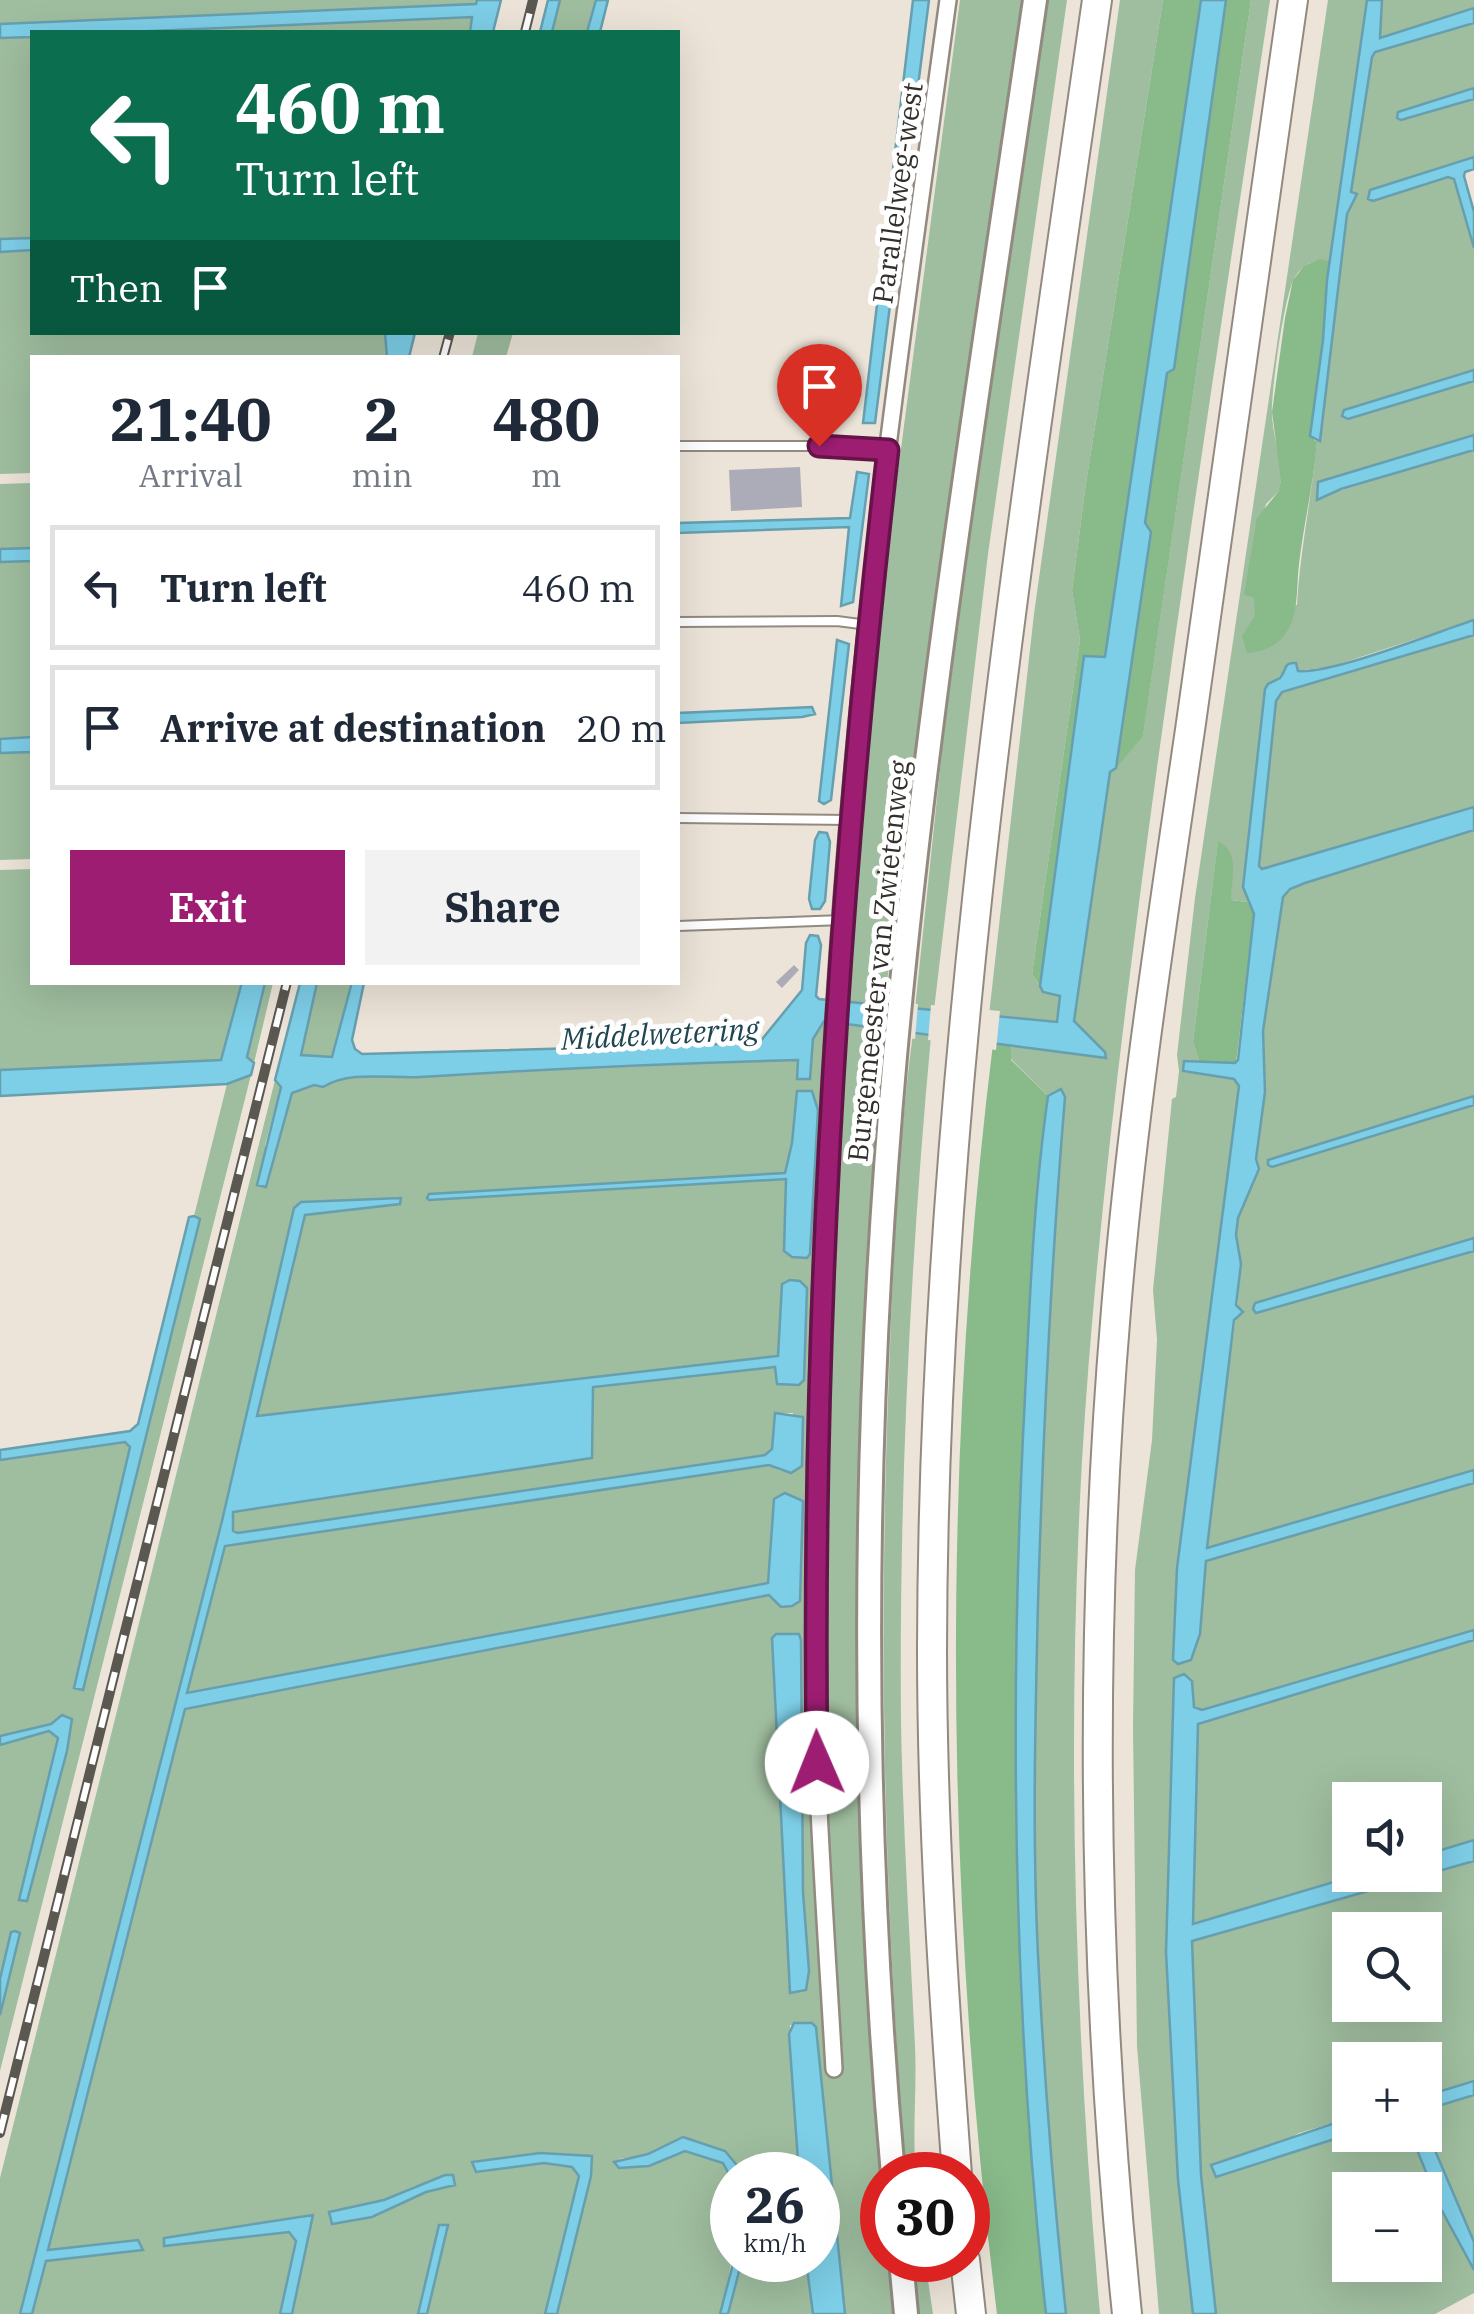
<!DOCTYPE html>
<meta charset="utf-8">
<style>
:root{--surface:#fff;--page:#f2f2f3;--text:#1f2937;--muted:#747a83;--line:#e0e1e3;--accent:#9c1d71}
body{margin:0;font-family:"IBM Plex Serif",serif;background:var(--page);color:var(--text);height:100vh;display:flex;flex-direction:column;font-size:38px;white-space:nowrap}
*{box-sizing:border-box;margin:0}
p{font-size:32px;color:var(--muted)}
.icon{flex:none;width:55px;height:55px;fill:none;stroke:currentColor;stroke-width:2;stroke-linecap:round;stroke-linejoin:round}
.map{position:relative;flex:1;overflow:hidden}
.details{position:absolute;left:30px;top:355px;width:650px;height:630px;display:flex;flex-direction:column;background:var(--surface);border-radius:0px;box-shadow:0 10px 40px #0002}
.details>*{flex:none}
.top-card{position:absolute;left:30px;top:30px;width:650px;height:305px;border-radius:0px;box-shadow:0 10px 40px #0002;background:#0b6e4f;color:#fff;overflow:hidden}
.buttons{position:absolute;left:1332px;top:1782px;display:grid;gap:20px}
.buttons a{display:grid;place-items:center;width:110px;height:110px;border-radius:0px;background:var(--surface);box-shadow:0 10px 40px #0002;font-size:50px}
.speed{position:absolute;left:710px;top:2152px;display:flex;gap:20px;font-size:50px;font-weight:700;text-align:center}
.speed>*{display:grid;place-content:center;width:130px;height:130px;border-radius:50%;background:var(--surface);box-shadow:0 10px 40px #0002;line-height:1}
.speed small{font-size:25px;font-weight:400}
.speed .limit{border:15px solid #d22;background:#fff;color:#111}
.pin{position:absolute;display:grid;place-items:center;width:85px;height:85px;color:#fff;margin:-102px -42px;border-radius:50% 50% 50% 0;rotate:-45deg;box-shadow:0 0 10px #0007}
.pin .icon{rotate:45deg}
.me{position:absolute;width:110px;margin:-55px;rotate:359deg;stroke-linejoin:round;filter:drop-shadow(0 0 8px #0008)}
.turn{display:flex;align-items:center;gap:35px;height:210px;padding:0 40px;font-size:45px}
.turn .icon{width:130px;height:130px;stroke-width:2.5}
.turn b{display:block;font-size:70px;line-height:85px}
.then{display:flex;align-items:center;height:95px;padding:0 40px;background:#0003;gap:20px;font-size:38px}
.eta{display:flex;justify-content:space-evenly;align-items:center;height:170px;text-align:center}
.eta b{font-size:60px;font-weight:700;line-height:70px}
.primary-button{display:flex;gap:20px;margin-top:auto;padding:20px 40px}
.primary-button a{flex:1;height:115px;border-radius:0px;background:var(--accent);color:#fff;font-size:40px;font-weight:700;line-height:115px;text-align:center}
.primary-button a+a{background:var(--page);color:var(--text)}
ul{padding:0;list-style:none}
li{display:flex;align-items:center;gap:30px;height:125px;margin:0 20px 15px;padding:0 20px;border:5px solid var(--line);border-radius:0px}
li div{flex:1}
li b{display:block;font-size:38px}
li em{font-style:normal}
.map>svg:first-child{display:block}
.green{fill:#9fbd9f;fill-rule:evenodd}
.forest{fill:#88ba8a}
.water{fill:#7dcee7;stroke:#679faf;stroke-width:2.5}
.pier{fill:#ece4d8}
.building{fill:#acacb9}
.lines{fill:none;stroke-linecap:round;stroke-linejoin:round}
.lane-casing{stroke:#928a7f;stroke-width:12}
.street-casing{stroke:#928a7f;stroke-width:20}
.secondary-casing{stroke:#928a7f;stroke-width:28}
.highway-casing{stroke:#928a7f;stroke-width:32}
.lane{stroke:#fff;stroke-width:8}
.street{stroke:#fff;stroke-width:15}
.secondary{stroke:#fff;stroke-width:22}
.highway{stroke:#fff;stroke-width:28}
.rail-casing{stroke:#5b5751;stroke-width:10}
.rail{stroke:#fff;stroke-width:6;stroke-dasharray:19;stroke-linecap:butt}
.route-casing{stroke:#651349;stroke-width:25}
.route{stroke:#9c1d71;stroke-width:18}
.labels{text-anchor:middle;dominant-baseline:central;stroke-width:10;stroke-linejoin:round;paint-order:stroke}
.street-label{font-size:28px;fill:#33302b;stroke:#fff}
.water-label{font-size:30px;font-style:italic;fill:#1f4550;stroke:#fff}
</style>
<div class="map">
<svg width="1474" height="2314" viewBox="0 0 1474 2314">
<rect width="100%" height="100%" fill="#ece4d8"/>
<path class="green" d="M0 0H477L476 4 0 24Z
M560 0H596L587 32H552Z
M960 0H1022L948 506 884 1005 846 1002 874 654Z
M1046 0H1067L988 554 934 1010 915 1009 951 664Z
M1120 0H1163L1086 483 1072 590 1080 640 1032 974 1043 991 1058 993 1061 996 1057 1022 989 1015 1034 614Z
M1251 0H1270C1225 301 1178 601 1139 903 1115 1089 1093 1274 1082 1461 1066 1745 1075 2031 1100 2314H1066C1054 2201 1045 2088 1039 1974 1032 1851 1035 1727 1038 1603 1043 1434 1051 1265 1065 1097L1060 1089 1048 1096 1011 1059V1046L1106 1058 1104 1052 1074 1021 1110 772 1143 735Z
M1328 0H1367L1330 261C1314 258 1299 266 1293 281 1283 304 1272 387 1272 412 1272 436 1282 458 1281 481L1278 492 1266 504 1245 595 1255 598V616L1297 605C1300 550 1312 496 1317 441L1320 440 1347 214 1357 195 1351 192 1372 57 1375 52 1474 23V88L1398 112 1402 120 1474 99V157L1370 190 1373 201 1448 177 1454 179 1474 248V370L1345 410 1342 415 1348 419 1474 381V435L1319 482V497L1474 450V620L1330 667 1285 672 1265 689 1243 887 1248 902 1231 900V884L1218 842 1193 1042 1199 1061H1184V1072L1234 1079 1239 1086 1177 1568 1191 1660 1200 1634 1206 1561 1474 1483V1630L1202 1710 1194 1707 1192 1681 1174 1678 1166 1952 1178 2180 1193 2314H1159L1137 2046 1133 1727 1135 1570 1152 1440 1157 1340 1153 1290 1172 1099 1176 1097 1179 1071 1177 1055 1195 898Z
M1382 0H1474V8L1382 38 1378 36Z
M473 17 470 32H128Z
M32 37V238L0 239V38Z
M32 250V332L385 333 387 357 32 358V473L0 474V252Z
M478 333H513L506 357H472Z
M32 483V548L0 549V484Z
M32 561V737L0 739V563Z
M1474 635V807L1264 869 1260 867 1276 701 1279 694Z
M32 752V859L0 860V753Z
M1474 830V1238L1256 1303 1253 1309 1257 1313 1474 1251V1470L1207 1549 1216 1459 1237 1308 1241 1264 1236 1235 1238 1218 1259 1169 1256 1159 1265 1092 1263 1031 1283 897 1290 889 1305 883Z
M32 869V982L242 983 222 1060 0 1070V870Z
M265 983H273L254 1063 247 1057Z
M317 983H352L332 1058 301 1055Z
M824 1021 884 1027C862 1294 851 1561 861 1829 865 1973 882 2116 882 2260H888L894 2314H845L816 2027 790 2025 799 2175H745L725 2151 684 2137 648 2155 618 2159 649 2166 685 2151 723 2163C746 2202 731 2272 720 2314H557L591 2176 592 2157 540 2153 477 2172 544 2163 572 2167 580 2176 545 2314H427L447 2225 439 2226 418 2314H292L312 2216 164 2238 165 2246 289 2232 297 2241 280 2314H32L46 2261 138 2241 47 2251 185 1710 769 1595 781 1607 771 1579 769 1583 186 1694 225 1546 769 1465 781 1471 793 1413H776L772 1449 765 1455 238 1533 233 1531V1512L591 1458 593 1387 775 1367 778 1384 782 1284 778 1356 257 1416 305 1215 319 1203 301 1202 294 1208 222 1521 20 2314H0V2178L275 1080 281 1086 265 1145 266 1186 292 1092 314 1085 323 1087C351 1070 389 1079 421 1077 547 1069 672 1063 798 1060L797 1079 810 1078 813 1039ZM811 1091 818 1110 810 1254 807 1258 786 1179 429 1200 427 1198 429 1194 785 1173 792 1143 797 1092ZM772 1639 801 1640 803 1892 790 1993ZM454 2185 426 2192 372 2217 333 2224 330 2212 384 2200 415 2186Z
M913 1033 931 1036C910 1264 899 1493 901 1722 903 1831 910 1939 915 2047 917 2090 912 2132 916 2175H906C884 1908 878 1641 889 1373 893 1260 898 1146 913 1033Z
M251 1075 0 2071V2015L20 1934 11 1932 0 1979V1745L50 1731 58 1738V1748L67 1751 72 1719 0 1736V1460L125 1442 130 1447 74 1688 83 1690 200 1220 194 1216 227 1084Z
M1474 1640V1840L1425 1855V1800H1350V1875H1357L1193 1924 1198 1724Z
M1474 1861V2081L1425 2096V2060H1350V2118L1299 2133 1216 2177 1350 2134 1411 2135 1441 2209 1474 2270V2293L1435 2314H1216L1201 2175 1192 1940ZM1350 1930H1425V2005H1350ZM1350 2190H1425V2265H1350Z
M1474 2095V2242L1425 2127V2110Z
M742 2260H806L813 2314H729Z
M913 2260H925L933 2314H919Z"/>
<path class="forest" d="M1163 0H1201L1105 658 1084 656 1040 986 1032 974 1080 640 1072 590 1086 483Z
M1226 0H1251L1143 736 1116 768 1151 533 1145 523 1167 373 1174 369Z
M1320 259 1330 261 1314 440 1317 441C1314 482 1304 522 1299 564 1296 587 1300 619 1282 638 1273 648 1259 652 1247 653L1242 636 1255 616 1254 598 1244 595 1257 518 1278 492 1281 481 1272 412 1285 318 1293 280 1304 266Z
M1218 841C1241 853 1231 877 1231 900L1248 902 1254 913 1236 1063 1199 1061 1193 1042Z
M993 1044 1011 1046V1060L1048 1096C1033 1206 1029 1318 1024 1428 1009 1725 1015 2019 1046 2314H997C945 1894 941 1464 993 1044Z"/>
<path class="water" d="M477 0H501L493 32H470L472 17 128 32H32V37L0 38V24L476 4Z
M548 0H560L552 32H540Z
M596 0H608L600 32H587Z
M913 0H929L875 423H863Z
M1201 0H1226L1174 369 1167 373 1145 523 1151 532 1116 768 1110 772 1074 1021 1105 1052 1106 1058 824 1021 813 1039 810 1079H797L798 1060C672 1063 546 1069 421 1077 389 1079 351 1070 323 1087L314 1085 292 1093 266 1187 257 1185 281 1087 275 1080 300 983H317L301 1055 332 1057 352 982 364 983 352 1040 355 1049 362 1054 759 1043 802 990 806 943 810 935 818 936 821 945 816 996 819 999 1057 1022 1060 996 1043 992 1040 986 1084 656 1105 657Z
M1367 0H1382L1380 38 1474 8V23L1375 52 1372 57 1351 192 1357 194 1347 214 1320 441 1310 436 1323 340 1327 280Z
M1474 88V99L1401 120 1397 118 1398 112Z
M1474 157V169L1465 172 1464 176 1474 212V248L1454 179 1448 177 1373 201 1368 199 1370 190Z
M32 238V250L0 252V239Z
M385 333H415L409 357H387Z
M1474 370V381L1348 419 1342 416 1344 410Z
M1474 435V450L1341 489 1317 500 1318 482Z
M857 472 869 474 853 602 841 606 849 527 678 533V523L850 518Z
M32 548V561L0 562V549Z
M1474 620V635L1282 692 1276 701 1259 866 1262 869 1474 807V830L1305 883 1290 889 1283 897 1263 1031 1265 1092 1256 1159 1259 1169 1238 1218 1236 1235 1241 1264 1236 1305 1243 1312 1234 1320 1207 1548 1474 1470V1483L1206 1561 1200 1634 1191 1660 1178 1664 1173 1660 1177 1568 1239 1086 1234 1079 1183 1071 1184 1061 1235 1063 1238 1060 1254 914 1243 887 1265 689 1268 684 1280 678C1287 670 1283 662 1296 663L1298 671C1333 674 1434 633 1474 620Z
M837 640 849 644 831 800 824 804 819 801Z
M812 707 815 714 802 717 678 723V713Z
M32 737V752L0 753V739Z
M819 832 827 833 830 842 825 901 820 909H812L809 899 815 840Z
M242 982 265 983 247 1057 254 1063 251 1075 227 1084 0 1096V1070L221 1060Z
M1061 1089 1065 1097C1051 1265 1043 1434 1038 1603 1035 1727 1032 1851 1039 1974 1045 2088 1054 2201 1066 2314H1046C1014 2022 1009 1729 1023 1436 1029 1323 1032 1208 1048 1096Z
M797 1091H812L818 1110 810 1254 807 1258 792 1257 784 1251 786 1179 429 1200 427 1198 429 1194 785 1173 792 1143Z
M1474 1096V1105L1272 1167 1268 1165V1160Z
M401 1198 400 1204 305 1215 257 1416 778 1356 782 1284 790 1280 800 1281 807 1288 804 1380 799 1385 777 1384 775 1367 593 1387 592 1458 233 1512V1531L238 1533 765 1455 772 1449 775 1413 803 1417 802 1466 791 1473 769 1465 225 1546 187 1693 768 1583 774 1499 785 1493 803 1501 800 1601 792 1606 781 1607 769 1595 185 1709 48 2250 138 2240 143 2250 46 2261 32 2314H20L222 1521 294 1208 301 1202Z
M194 1216 200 1219 83 1690 74 1688 130 1447 125 1442 0 1460V1450L130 1431 138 1424 189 1217Z
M1474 1238V1251L1256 1313 1253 1309 1255 1303Z
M1474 1630V1640L1198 1724 1193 1924 1357 1875H1425V1855L1474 1840V1861L1192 1941 1201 2175 1216 2314H1193L1178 2180 1166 1952 1174 1678 1184 1674 1192 1681 1194 1707 1202 1710Z
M776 1634H799L801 1640 803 1892 809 1971 806 1990 790 1993 772 1638Z
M62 1715 72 1719 67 1751 27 1901 19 1900 58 1738 49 1731 0 1745V1736L51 1724Z
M15 1931 20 1933 0 2015V1979L11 1932Z
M794 2023H812L816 2027 845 2314H813L806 2260H818V2175H799L789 2034Z
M1474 2081V2095L1425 2110V2096Z
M1350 2118V2134L1216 2177 1211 2165Z
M1425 2127 1474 2242V2270L1441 2209 1411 2135H1425Z
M683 2137 725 2151 745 2175H732V2180L723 2163 685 2151 649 2166 619 2168 614 2162 648 2154Z
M540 2153 592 2156 591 2176 557 2314H545L579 2176 572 2167 544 2163 476 2172 472 2162Z
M445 2175H453L455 2185 426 2192 372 2217 332 2224 329 2212 384 2200Z
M313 2215 292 2314H280L296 2241 289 2232 164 2246V2238Z
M439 2225H448L427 2314H418Z
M734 2260H742L728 2314H720Z"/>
<path class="pier" d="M882 1000 918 1004 915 1039 879 1032Z
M931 1005 1000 1011 996 1050 928 1040Z"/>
<path class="building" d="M800 467 802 507 731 511 729 470Z
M794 965 799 970 782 988 776 982Z"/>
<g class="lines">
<g class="lane-casing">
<path id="lane" d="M678 446H854L887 450
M678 622 837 621 868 625
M678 818 850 820
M678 926 843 920"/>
</g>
<g class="street-casing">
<path id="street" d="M834 2069C825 1913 813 1757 814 1600 816 1294 831 987 861 683 884 455 917 227 948 0"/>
</g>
<g class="secondary-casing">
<path id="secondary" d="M893 2175C860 1804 862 1427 895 1056 927 703 984 351 1035 0
M901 2260 906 2314"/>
</g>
<g class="highway-casing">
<path id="highway" d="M957 2175C944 2000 932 1824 932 1649 933 1095 1019 546 1097 0
M965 2260 971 2314
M1127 2314C1093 1981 1088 1643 1116 1310 1132 1115 1162 922 1190 730 1224 486 1258 243 1293 0"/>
</g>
<use href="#lane" class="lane"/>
<use href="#street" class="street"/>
<use href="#secondary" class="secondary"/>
<use href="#highway" class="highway"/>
<g class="rail-casing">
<path id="rail" d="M525 32 533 0
M443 358 450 332
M0 2133 287 982"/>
</g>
<use href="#rail" class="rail"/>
</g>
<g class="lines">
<g class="route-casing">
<path id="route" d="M817 1763C811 1324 838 886 888 450L819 446"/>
</g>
<use href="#route" class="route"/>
</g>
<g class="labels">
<g class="street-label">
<text transform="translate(897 193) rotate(-82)">Parallelweg-west</text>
<text transform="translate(878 961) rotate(-84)">Burgemeester van Zwietenweg</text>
</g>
<g class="water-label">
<text transform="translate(660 1033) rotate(-3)">Middelwetering</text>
</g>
</g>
</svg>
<div class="buttons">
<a><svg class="icon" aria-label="sound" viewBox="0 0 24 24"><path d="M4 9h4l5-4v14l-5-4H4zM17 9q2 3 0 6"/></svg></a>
<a><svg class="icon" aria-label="search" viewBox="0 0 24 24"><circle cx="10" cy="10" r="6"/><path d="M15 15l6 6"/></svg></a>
<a>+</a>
<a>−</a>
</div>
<div class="speed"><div>26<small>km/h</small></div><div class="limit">30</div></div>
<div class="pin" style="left:819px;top:446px;background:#d93025"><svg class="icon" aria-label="arrive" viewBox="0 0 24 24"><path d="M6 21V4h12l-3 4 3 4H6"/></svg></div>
<svg class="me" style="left:817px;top:1763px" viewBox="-20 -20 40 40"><circle r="19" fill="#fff"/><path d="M0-13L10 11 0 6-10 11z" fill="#9c1d71"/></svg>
<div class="top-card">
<div class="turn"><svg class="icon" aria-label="left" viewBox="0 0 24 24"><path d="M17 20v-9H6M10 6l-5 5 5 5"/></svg><div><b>460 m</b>Turn left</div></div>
<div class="then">Then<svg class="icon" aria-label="arrive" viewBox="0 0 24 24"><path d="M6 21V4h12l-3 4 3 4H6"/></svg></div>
</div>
<section class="details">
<div class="eta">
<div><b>21:40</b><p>Arrival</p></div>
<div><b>2</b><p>min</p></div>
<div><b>480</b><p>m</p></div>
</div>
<ul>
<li><svg class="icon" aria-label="left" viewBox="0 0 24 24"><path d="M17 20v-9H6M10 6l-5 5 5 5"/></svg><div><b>Turn left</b></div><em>460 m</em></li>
<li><svg class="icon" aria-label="arrive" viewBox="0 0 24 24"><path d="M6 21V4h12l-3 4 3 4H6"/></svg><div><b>Arrive at destination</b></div><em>20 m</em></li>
</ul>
<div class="primary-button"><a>Exit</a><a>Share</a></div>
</section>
</div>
